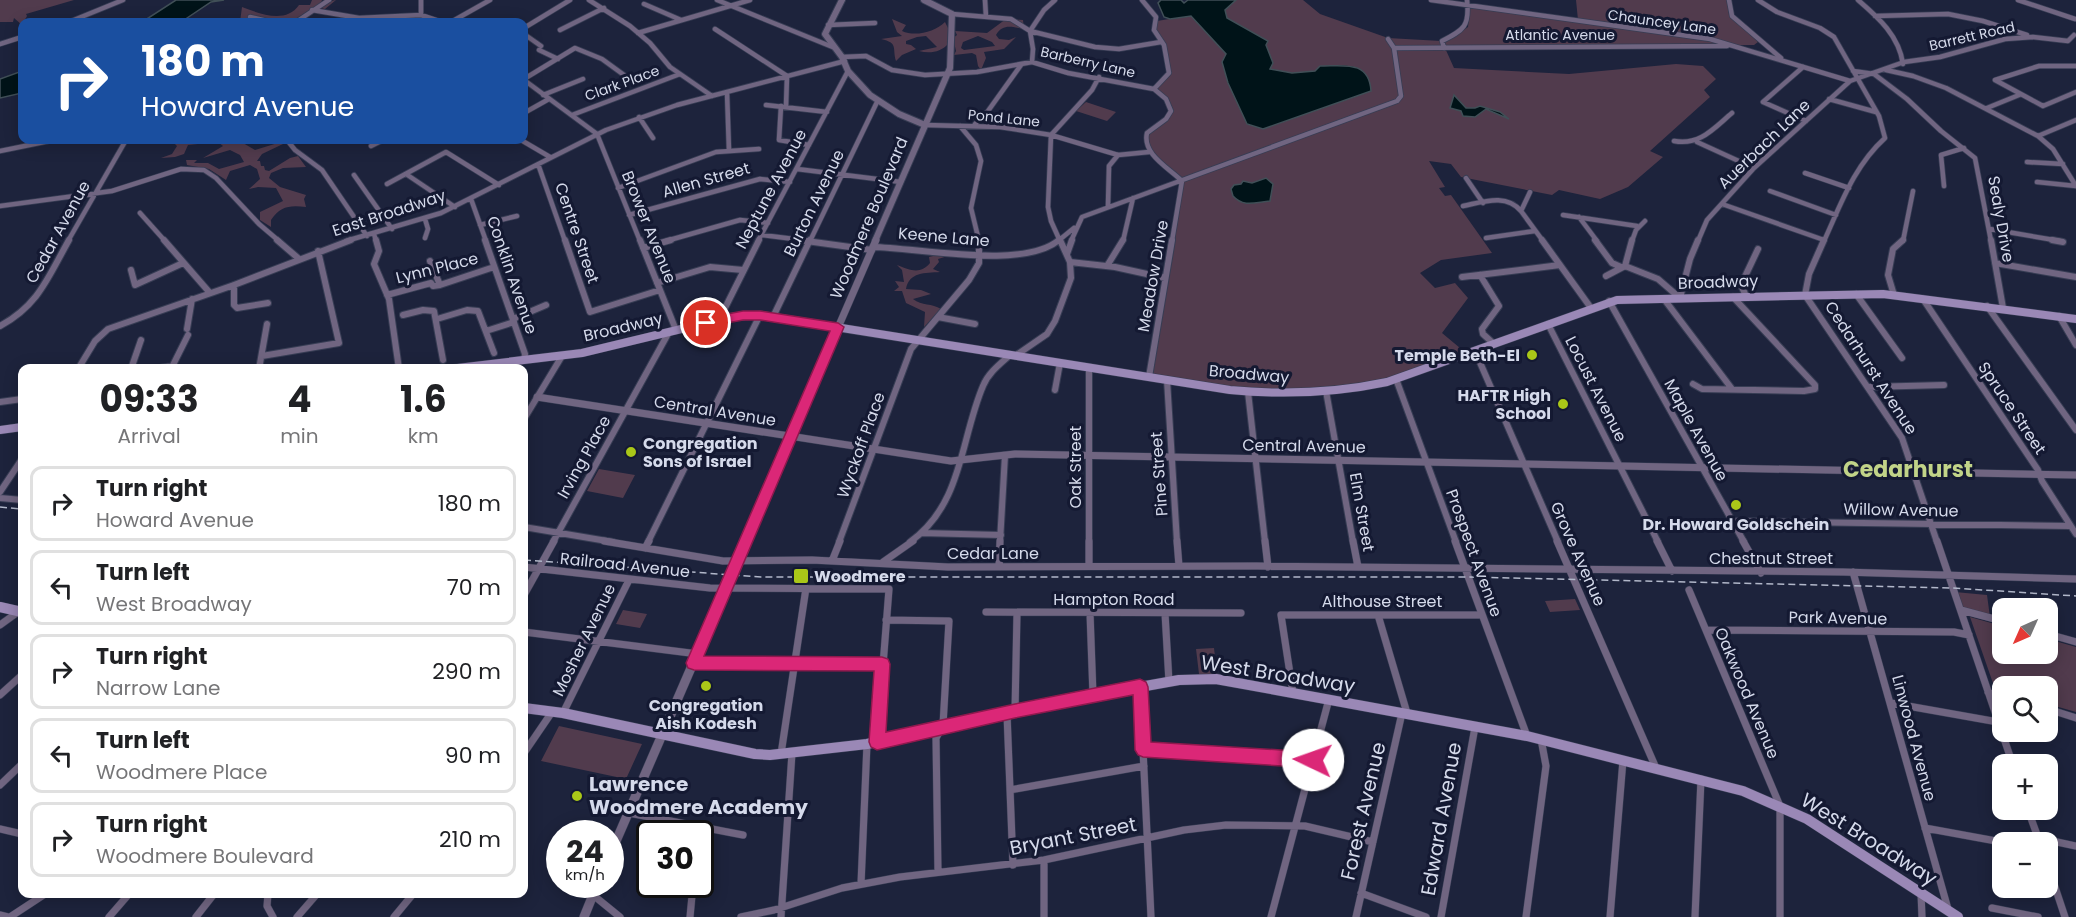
<!DOCTYPE html>
<meta charset="utf-8">
<style>
:root{--surface:#fff;--page:#f6f6f6;--text:#202124;--muted:#757577;--line:#e0e0e0}
body{margin:0;font-family:Poppins,sans-serif;background:var(--page);color:var(--text);height:100vh;display:flex;flex-direction:column;font-size:22px;white-space:nowrap}
*{box-sizing:border-box;margin:0}
p{font-size:20px;color:var(--muted)}
.icon{flex:none;width:33px;height:33px;fill:none;stroke:currentColor;stroke-width:2;stroke-linecap:round;stroke-linejoin:round}
.map{position:relative;flex:1;overflow:hidden}
.side{position:absolute;left:18px;top:364px;width:510px;height:534px;display:flex;flex-direction:column;background:var(--surface);border-radius:12px;box-shadow:0 3px 15px #0003}
.side>*{flex:none}
.guide{position:absolute;left:18px;top:18px;width:510px;height:126px;border-radius:12px;box-shadow:0 3px 15px #0003;background:#1a4fa0;color:#fff;overflow:hidden}
.needle{width:39px;rotate:225deg}
.fabs{position:absolute;left:1992px;top:598px;display:grid;gap:12px}
.fabs a{display:grid;place-items:center;width:66px;height:66px;border-radius:12px;background:var(--surface);box-shadow:0 3px 15px #0003;font-size:30px}
.speed{position:absolute;left:546px;top:820px;display:flex;gap:12px;font-size:30px;font-weight:700;text-align:center}
.speed>*{display:grid;place-content:center;width:78px;height:78px;border-radius:50%;background:var(--surface);box-shadow:0 3px 15px #0003;line-height:1}
.speed small{font-size:15px;font-weight:400}
.speed .limit{border:3px solid #111;border-radius:9px;background:#fff;color:#111}
.pin{position:absolute;display:grid;place-items:center;width:51px;height:51px;color:#fff;margin:-26px;border:3px solid #fff;border-radius:50%;box-shadow:0 2px 6px #0007}
.me{position:absolute;width:66px;margin:-33px;rotate:273deg;stroke-linejoin:round;filter:drop-shadow(0 0 4px #0008)}
.turn{display:flex;align-items:center;gap:21px;height:126px;padding:0 24px;font-size:27px}
.turn .icon{width:78px;height:78px;stroke-width:2.5}
.turn b{display:block;font-size:42px;line-height:51px}
.eta{display:flex;justify-content:space-evenly;align-items:center;height:102px;text-align:center}
.eta b{font-size:36px;font-weight:700;line-height:42px}
ul{padding:0;list-style:none}
li{display:flex;align-items:center;gap:18px;height:75px;margin:0 12px 9px;padding:0 12px;border:3px solid var(--line);border-radius:12px}
li div{flex:1}
li b{display:block;font-size:22px}
li em{font-style:normal}
.map>svg:first-child{display:block}
.green{fill:#513b4d;fill-rule:evenodd}
.water{fill:#001318;stroke:#404f57;stroke-width:1.5}
.lines{fill:none;stroke-linecap:round;stroke-linejoin:round}
.minor-far2-casing{stroke:#373d54;stroke-width:6}
.minor-far1-casing{stroke:#373d54;stroke-width:8}
.minor-casing{stroke:#373d54;stroke-width:8}
.tertiary-far2-casing{stroke:#373d54;stroke-width:8}
.tertiary-far1-casing{stroke:#373d54;stroke-width:8}
.tertiary-casing{stroke:#373d54;stroke-width:10}
.secondary-far1-casing{stroke:#373d54;stroke-width:9}
.secondary-casing{stroke:#373d54;stroke-width:11}
.minor-far2{stroke:#706581;stroke-width:4.5}
.minor-far1{stroke:#706581;stroke-width:6}
.minor{stroke:#706581;stroke-width:7}
.tertiary-far2{stroke:#706581;stroke-width:6}
.tertiary-far1{stroke:#706581;stroke-width:7}
.tertiary{stroke:#706581;stroke-width:9}
.secondary-far1{stroke:#9a88b6;stroke-width:8}
.secondary{stroke:#9a88b6;stroke-width:10}
.rail{stroke:#b2b8ca;stroke-width:1.5;stroke-dasharray:7 4;stroke-linecap:butt}
.route{fill:#db2777;stroke:#8e194d;stroke-width:1.5}
.poi-dot{fill:#aac718;stroke:#141932;stroke-width:2}
.labels{text-anchor:middle;dominant-baseline:central;stroke-width:6;stroke-linejoin:round;paint-order:stroke}
.far-street-label{font-size:14px;fill:#d5daeb;stroke:#141932}
.street-label{font-size:16px;fill:#d5daeb;stroke:#141932}
.poi-label{font-size:16px;font-weight:bold;fill:#d5daeb;stroke:#141932;text-anchor:end}
.near-street-label{font-size:20px;fill:#d5daeb;stroke:#141932}
.near-poi-label{font-size:20px;font-weight:bold;fill:#d5daeb;stroke:#141932;text-anchor:start}
.district-label{font-size:22px;font-weight:bold;fill:#c1d388;stroke:#141932}
</style>
<div class="map">
<svg width="2076" height="917" viewBox="0 0 2076 917">
<rect width="100%" height="100%" fill="#1d233c"/>
<path class="green" d="M0 0H74L26 14 27 16 22 25 14 18 13 22H0Z
M312 0H322L321 3 336 0 325 9 314 7 291 22H240L242 7C260 14 286 24 299 5H310Z
M1236 0H1303L1320 14 1388 38 1441 41 1455 36 1468 27 1470 7 1578 20 1576 0H1728L1729 15 1758 42 1754 45 1445 48 1454 68 1569 74 1676 64 1703 66 1716 79 1704 90 1710 97 1650 151 1663 157 1628 187 1600 199 1559 190 1552 195 1461 177 1451 164 1429 161 1445 187 1439 188 1445 196 1451 195 1492 253 1441 260 1420 273 1435 288 1455 283 1468 298 1442 333 1466 353 1369 385 1264 392 1152 374 1182 181 1150 150 1146 134 1169 115C1171 102 1164 97 1154 89L1169 73 1164 45 1155 34 1157 21 1224 10Z
M892 19 906 25 902 31C915 37 935 32 945 22L948 28V44C941 52 930 54 919 51L937 47 926 36 917 37 906 41V44L911 45 916 49 902 55 896 61C892 48 899 43 881 39L902 36 897 32Z
M1006 19 1023 20 1024 29C1012 27 1003 23 996 35L999 39 1009 40 1016 37 1004 49 984 52 986 58 981 70 978 66 976 55 972 53 954 55 956 51 953 38 957 35 955 31 987 33ZM978 36 992 42 995 46 964 50 961 48 963 42Z
M1086 102 1116 112 1107 121 1076 111Z
M184 140H247L243 143 255 150 281 142 283 144 262 154 257 161H260L261 166H264L265 170 269 171 290 158 298 156 306 167 283 168 271 173 269 178 280 187 306 195 304 199 306 207C290 205 280 206 271 220V227L260 220V212L283 201 276 188 258 187 249 189 260 179 257 169 250 165 230 171 226 180 209 169 187 165 186 160H197L194 163H208L219 169 244 162 240 155 230 150 203 158 223 146 218 142 188 145 184 154 175 157 161 158 172 154 177 146 174 143Z
M937 255 948 256 938 259 939 262 933 269 940 272C925 273 909 272 906 289L921 290 931 294 913 299C922 306 932 303 941 309L924 327 925 312 906 303 902 291H894L899 287 895 281 904 282 902 270 897 265C910 270 920 275 930 263L929 257Z
M599 469 635 475 623 498 587 491Z
M1955 592 1987 595 1990 617 1962 610Z
M1575 599 1580 610 1550 612 1545 601Z
M623 610 647 614 640 628 616 624Z
M1970 617 2002 626V654H2048V639L2076 647V712L2048 704V687H2002V691L1995 689Z
M1214 648 1217 674H1199L1196 649Z
M559 726 642 744 626 779 541 761Z"/>
<path class="water" d="M176 0H224L211 2 181 22H142Z
M1161 0H1181L1184 3 1188 0H1236L1225 10 1227 18 1268 41 1266 45 1273 63 1270 69 1292 73 1315 71 1320 66C1344 66 1369 60 1371 91L1263 129 1247 124 1228 83 1222 62 1226 54 1191 16 1170 19 1164 17 1158 3Z
M22 71V93L0 98V79Z
M1454 95 1466 108H1475L1480 106 1500 112 1509 119 1486 109 1475 117 1463 116 1461 111 1450 108Z
M1266 178 1273 184 1270 201C1256 202 1244 208 1233 196L1231 189 1234 185 1241 184 1243 181 1252 183Z"/>
<g class="lines">
<g class="minor-far2-casing">
<path id="minor-far2" d="M421 0V15
M589 0 630 26 650 43 670 67 712 96
M717 0 835 48
M985 0 986 17
M1142 0 1156 17 1154 30 1164 45 1169 73 1154 89
M1431 0 1710 39 1850 81
M1729 0 1732 16 1781 58
M1758 0 1777 12 1820 28 1834 37 1879 116 1885 138C1854 166 1841 204 1824 241
M1858 0C1879 18 1899 36 1903 64
M2018 0 2075 19
M644 4 681 20
M312 10 359 18 421 15 442 22
M952 14 1011 19 1030 31 1095 47 1119 49 1161 42
M1875 16 1948 14 1983 21 2027 35
M250 17 272 22
M69 22 123 0
M296 22 329 0
M451 22 490 0
M828 25 875 23
M524 28 570 0
M715 29 787 76 786 107
M560 30 604 8
M638 33 750 0
M524 34 541 46
M1388 39 1394 48 1727 46
M0 44 22 37
M1444 48 1442 41C1464 30 1470 26 1467 0
M539 50 558 59
M842 57 866 56 892 70 925 75 977 72 1032 62 1068 73 1154 89 1166 99 1171 111 1166 119 1147 133C1142 154 1169 168 1182 181
M1032 62 1033 49 1030 31 1044 10 1055 0
M2076 66H2039L1995 80 2043 106 2076 92
M1803 67 1763 102 1806 121
M1886 70 1913 76 1946 88 2038 136 2053 149 2076 186
M1853 71 1874 74 1907 99 1941 131 1975 158 1991 241
M524 79 575 48 602 59 624 75
M524 80 597 134 640 241
M727 92 729 151
M543 95 583 79
M1829 99 1876 112
M766 105 827 112
M781 106 779 140 809 145
M1987 108 2019 95
M524 113 549 99
M572 115 680 74
M639 117 653 138
M975 124 988 111 1021 65
M925 125 1000 127 1051 135 1118 155 1149 152
M960 126 976 145 981 161 971 208 979 241
M2038 136 2076 120
M287 140 295 150 322 170 367 236
M521 140 550 157
M1674 141C1700 146 1714 128 1732 113
M1697 142 1754 168
M371 146 383 140
M0 151 54 140
M2027 162 2063 164
M538 164 565 241
M797 169 901 182
M1805 173 1849 188
M406 174 455 207
M354 175 392 229
M1466 178 1483 203
M2037 182 2076 186
M387 184 446 152 499 185
M1944 186 1941 155 1964 148
M618 188 716 152 759 149
M1770 191 1836 215
M1530 192 1521 211 1543 241
M471 199 486 241
M1722 204 1824 240
M0 206 112 191 181 169 204 170 216 178 259 224 279 241
M1108 206 1109 166 1118 155
M1463 206C1483 202 1506 193 1521 211
M140 213 165 241
M629 215 760 179 790 182
M1563 215 1637 226
M1579 217 1597 241
M425 219 428 229 425 238
M480 225 517 216
M1990 229 2060 241
M374 234 376 241
M762 235 810 241
M1486 238 1535 231
M68 241 126 140
M346 241 441 213 606 130 677 105 845 61
M666 241 740 220 768 223
M758 241 848 71
M810 241 878 100
M1058 241 1074 228
M1060 241 1051 221 1048 207 1051 135 1092 90 1099 77
M1071 241 1082 217 1397 101 1401 96 1394 48
M1123 241 1133 198
M1172 241 1182 181
M1632 241 1636 230 1645 221
M1698 241 1707 220 1754 168 1850 81 1904 62 1940 57 2005 39 2033 37 2068 41 2074 35
M1903 241 1913 191"/>
</g>
<g class="minor-far1-casing">
<path id="minor-far1" d="M164 240 210 293
M277 240 298 258
M376 240 379 251 374 264 389 299 399 369
M485 240 525 354 524 360
M565 240 590 312 660 290
M640 240 676 330
M799 240 872 250
M1542 240 1591 308
M1595 240 1612 263 1621 267
M1824 240 1809 274 1805 295 1902 438 1937 542
M1991 240 2003 308
M2052 240 2063 242
M873 247C920 248 1023 270 1059 240
M643 248 671 240
M1067 254 1072 240
M430 261 440 285
M1070 262 1115 267 1165 278
M1995 263 2076 277
M1107 266 1123 240
M1625 266 1658 279 1680 298 1690 259 1698 240
M131 270 135 285 183 263
M1480 275 1499 306 1482 329 1483 334 1494 344
M1606 276 1625 266 1632 240
M1462 277 1560 265
M657 283 710 267 743 270
M234 285V305L237 308 268 303
M1856 294 1902 358
M387 295 431 283 433 286 440 285 494 267
M1894 295 1888 275 1893 249 1903 240
M1746 296 1741 285 1758 249
M1664 299 1732 389
M1923 299 2038 470 2042 481 2076 534
M1609 301 1744 542
M1987 306 2076 430
M403 315 423 310 434 311 443 360
M2059 316 2076 345
M773 317 810 240
M938 317 975 324
M437 319 467 310 478 311 494 353
M513 319 546 305
M719 320 759 240
M1548 324 1658 542
M0 326C39 305 48 277 69 240
M187 329 192 299
M486 331 514 322
M1475 351 1558 542
M262 356 339 343 318 251
M1015 356 1047 334 1055 321 1071 278 1070 262 1060 240
M1089 367V542
M78 369 95 341 108 329 234 285 351 240
M131 369 141 340
M153 369 173 366
M171 369 188 335
M259 369 267 324
M1149 377 1172 240
M1396 379 1456 542
M1167 380 1177 542
M1693 384 1702 389 1804 391 1815 389V385L1733 297
M1868 387 1944 385
M1055 390 1060 363
M1326 391 1353 542
M1248 392 1265 542
M0 402 22 399
M524 419 562 356
M0 492 22 459
M0 498 22 500
M1731 521 2070 526
M524 527 613 542
M921 533 1001 535
M553 542 669 332
M648 542 760 315
M839 542 911 349 969 280 979 263V240
M910 542C963 504 960 440 983 386 988 373 1000 364 1010 355
M1000 542 1005 455"/>
</g>
<g class="minor-casing">
<path id="minor" d="M604 541 723 561 812 560 948 567 1257 566 1843 572 2076 579
M1089 541V566
M1177 541 1179 566
M1265 541 1268 567
M1353 541 1358 567
M1455 541 1527 736
M1557 541 1656 768
M1657 541 1672 571
M1743 541 1761 573
M1937 541 2013 765
M645 548 649 541
M832 561 840 541
M883 562 913 541
M524 567 710 588 889 589 877 742
M999 567 1000 541
M1853 572 1948 909
M1689 590 1780 806V917
M524 595 554 541
M1961 610 2002 621
M986 612 1241 613
M1090 613 1093 695
M1165 613 1169 682
M1378 615 1407 713
M886 620 949 621 943 725 936 738 938 872
M0 625 18 612
M1706 630 1954 632 1969 635
M524 632 698 654
M2048 634 2076 642
M694 663 882 664
M1140 687 1151 917
M1988 692 2002 697
M1293 693 1281 615H1482
M0 695 22 675
M1891 703 1998 722
M2048 709 2076 718
M1015 711 1017 613
M563 713 629 580
M1007 714 1013 865
M1144 750 1313 760
M524 753 552 712
M781 754 806 588
M0 785 22 764
M1010 790 1144 766
M2028 810 2040 843
M629 813 743 835
M1925 828 2007 843
M0 829 22 834
M2048 844 2057 842 2076 846
M1044 860V917
M2048 866 2065 917
M861 884 867 744
M1361 893 1426 917
M1921 893 1922 917
M268 894 267 906 273 917
M593 895 620 917
M1992 908 2038 917
M0 915 8 917
M10 917 45 894
M109 917 129 894
M196 917 214 894
M297 917 317 894
M394 917 413 894
M690 917 693 885
M741 917 774 910 842 888 900 877 1044 860 1184 830 1226 825 1305 826 1373 842
M781 917 792 753
M1271 917 1329 699
M1356 917 1402 713
M1441 917 1475 727
M1526 917 1546 766 1541 739
M1610 917 1623 760
M1695 917 1701 779"/>
</g>
<g class="tertiary-far2-casing">
<path id="tertiary-far2" d="M842 0 825 34 842 57 848 71 870 95 899 114 925 125
M875 241 950 68 952 14 924 0"/>
</g>
<g class="tertiary-far1-casing">
<path id="tertiary-far1" d="M537 397 951 461 1015 454 2076 475
M745 542 876 240"/>
</g>
<g class="tertiary-casing">
<path id="tertiary" d="M610 855 746 541
M584 917 597 885"/>
</g>
<g class="secondary-far1-casing">
<path id="secondary-far1" d="M449 369 582 353 731 317 760 315 1230 390C1283 395 1335 393 1387 382L1617 300 1883 294 2076 319
M0 430 22 427"/>
</g>
<g class="secondary-casing">
<path id="secondary" d="M0 607 22 612
M524 708 563 713 755 754 770 755 867 744 1015 711 1140 687 1179 680 1216 679 1527 736 1743 791 1807 819 1958 917"/>
</g>
<use href="#minor-far2" class="minor-far2"/>
<use href="#minor-far1" class="minor-far1"/>
<use href="#minor" class="minor"/>
<use href="#tertiary-far2" class="tertiary-far2"/>
<use href="#tertiary-far1" class="tertiary-far1"/>
<use href="#tertiary" class="tertiary"/>
<use href="#secondary-far1" class="secondary-far1"/>
<use href="#secondary" class="secondary"/>
<path class="rail" d="M0 507 22 509
M524 560 761 577H1468L1953 588 2076 596"/>
</g>
<path class="route" d="M743 311H760L838 323 844 327 704 656 882 657 888 659 890 664 886 732 1015 704 1140 679 1146 682 1148 687 1151 742 1313 752 1318 754 1321 760 1318 765 1313 768 1143 757 1138 755 1135 750 1133 695 1015 718 877 750 871 747 869 742 874 671 694 670 688 668 686 663 830 331 760 320H743L706 327 700 323 706 318Z"/>
<g class="poi-dot">
<circle cx="1532" cy="355" r="6"/>
<circle cx="1563" cy="404" r="6"/>
<circle cx="631" cy="452" r="6"/>
<circle cx="1736" cy="505" r="6"/>
<rect x="793" y="568" width="16" height="16" rx="3"/>
<circle cx="706" cy="686" r="6"/>
<circle cx="577" cy="796" r="6"/>
</g>
<g class="labels">
<g class="far-street-label">
<text transform="translate(1662 22) rotate(8)">Chauncey Lane</text>
<text x="1560" y="35">Atlantic Avenue</text>
<text transform="translate(1972 36) rotate(-13)">Barrett Road</text>
<text transform="translate(1088 62) rotate(13)">Barberry Lane</text>
<text transform="translate(622 83) rotate(-20)">Clark Place</text>
<text transform="translate(1004 118) rotate(6)">Pond Lane</text>
</g>
<g class="street-label">
<text transform="translate(1764 144) rotate(-44)">Auerbach Lane</text>
<text transform="translate(706 180) rotate(-16)">Allen Street</text>
<text transform="translate(771 189) rotate(-62)">Neptune Avenue</text>
<text transform="translate(814 203) rotate(-64)">Burton Avenue</text>
<text transform="translate(389 213) rotate(-18)">East Broadway</text>
<text transform="translate(869 218) rotate(-67)">Woodmere Boulevard</text>
<text transform="translate(2001 219) rotate(80)">Sealy Drive</text>
<text transform="translate(649 227) rotate(68)">Brower Avenue</text>
<text transform="translate(58 232) rotate(-61)">Cedar Avenue</text>
<text transform="translate(577 233) rotate(71)">Centre Street</text>
<text transform="translate(944 237) rotate(5)">Keene Lane</text>
<text transform="translate(437 268) rotate(-14)">Lynn Place</text>
<text transform="translate(512 275) rotate(71)">Conklin Avenue</text>
<text transform="translate(1153 276) rotate(-80)">Meadow Drive</text>
<text transform="translate(1718 282) rotate(-2)">Broadway</text>
<text transform="translate(623 327) rotate(-13)">Broadway</text>
<text transform="translate(1871 368) rotate(57)">Cedarhurst Avenue</text>
<text transform="translate(1249 374) rotate(5)">Broadway</text>
<text transform="translate(1596 389) rotate(63)">Locust Avenue</text>
<text transform="translate(2012 408) rotate(56)">Spruce Street</text>
<text transform="translate(715 411) rotate(9)">Central Avenue</text>
<text transform="translate(1696 430) rotate(61)">Maple Avenue</text>
<text transform="translate(861 445) rotate(-70)">Wyckoff Place</text>
<text transform="translate(1304 446) rotate(1)">Central Avenue</text>
<text transform="translate(584 457) rotate(-61)">Irving Place</text>
<text transform="translate(1075 467) rotate(-90)">Oak Street</text>
<text transform="translate(1159 474) rotate(-94)">Pine Street</text>
<text transform="translate(1901 510) rotate(1)">Willow Avenue</text>
<text transform="translate(1362 512) rotate(80)">Elm Street</text>
<text x="993" y="553">Cedar Lane</text>
<text transform="translate(1474 553) rotate(70)">Prospect Avenue</text>
<text transform="translate(1578 554) rotate(66)">Grove Avenue</text>
<text x="1771" y="558">Chestnut Street</text>
<text transform="translate(625 565) rotate(6)">Railroad Avenue</text>
<text x="1114" y="599">Hampton Road</text>
<text x="1382" y="601">Althouse Street</text>
<text transform="translate(1838 618) rotate(1)">Park Avenue</text>
<text transform="translate(584 640) rotate(-64)">Mosher Avenue</text>
<text transform="translate(1747 693) rotate(67)">Oakwood Avenue</text>
<text transform="translate(1914 738) rotate(75)">Linwood Avenue</text>
</g>
<g class="poi-label">
<text x="1520" y="355">Temple Beth-El</text>
<text x="1551" y="395">HAFTR High<tspan x="1551" dy="18">School</tspan></text>
<text x="643" y="443" text-anchor="start">Congregation<tspan x="643" dy="18">Sons of Israel</tspan></text>
<text x="1736" y="524" text-anchor="middle">Dr. Howard Goldschein</text>
<text x="814" y="576" text-anchor="start">Woodmere</text>
<text x="706" y="705" text-anchor="middle">Congregation<tspan x="706" dy="18">Aish Kodesh</tspan></text>
</g>
<g class="near-street-label">
<text transform="translate(1278 674) rotate(9)">West Broadway</text>
<text transform="translate(1363 811) rotate(-77)">Forest Avenue</text>
<text transform="translate(1441 819) rotate(-80)">Edward Avenue</text>
<text transform="translate(1073 836) rotate(-11)">Bryant Street</text>
<text transform="translate(1869 839) rotate(32)">West Broadway</text>
</g>
<g class="near-poi-label">
<text x="589" y="784">Lawrence<tspan x="589" dy="23">Woodmere Academy</tspan></text>
</g>
<g class="district-label">
<text x="1908" y="469">Cedarhurst</text>
</g>
</g>
</svg>
<div class="fabs">
<a><svg class="needle" viewBox="-14 -14 28 28"><path d="M0-13l5 13h-10z" fill="#e53935"/><path d="M0 13l5-13h-10z" fill="#757577"/></svg></a>
<a><svg class="icon" aria-label="search" viewBox="0 0 24 24"><circle cx="10" cy="10" r="6"/><path d="M15 15l6 6"/></svg></a>
<a>+</a>
<a>−</a>
</div>
<div class="speed"><div>24<small>km/h</small></div><div class="limit">30</div></div>
<div class="pin" style="left:706px;top:323px;background:#d93025"><svg class="icon" aria-label="arrive" viewBox="0 0 24 24"><path d="M6 21V4h12l-3 4 3 4H6"/></svg></div>
<svg class="me" style="left:1313px;top:760px" viewBox="-20 -20 40 40"><circle r="19" fill="#fff"/><path d="M0-13L10 11 0 6-10 11z" fill="#db2777"/></svg>
<div class="guide">
<div class="turn"><svg class="icon" aria-label="right" viewBox="0 0 24 24"><path d="M7 20v-9h11M14 6l5 5-5 5"/></svg><div><b>180 m</b>Howard Avenue</div></div>
</div>
<section class="side">
<div class="eta">
<div><b>09:33</b><p>Arrival</p></div>
<div><b>4</b><p>min</p></div>
<div><b>1.6</b><p>km</p></div>
</div>
<ul>
<li><svg class="icon" aria-label="right" viewBox="0 0 24 24"><path d="M7 20v-9h11M14 6l5 5-5 5"/></svg><div><b>Turn right</b><p>Howard Avenue</p></div><em>180 m</em></li>
<li><svg class="icon" aria-label="left" viewBox="0 0 24 24"><path d="M17 20v-9H6M10 6l-5 5 5 5"/></svg><div><b>Turn left</b><p>West Broadway</p></div><em>70 m</em></li>
<li><svg class="icon" aria-label="right" viewBox="0 0 24 24"><path d="M7 20v-9h11M14 6l5 5-5 5"/></svg><div><b>Turn right</b><p>Narrow Lane</p></div><em>290 m</em></li>
<li><svg class="icon" aria-label="left" viewBox="0 0 24 24"><path d="M17 20v-9H6M10 6l-5 5 5 5"/></svg><div><b>Turn left</b><p>Woodmere Place</p></div><em>90 m</em></li>
<li><svg class="icon" aria-label="right" viewBox="0 0 24 24"><path d="M7 20v-9h11M14 6l5 5-5 5"/></svg><div><b>Turn right</b><p>Woodmere Boulevard</p></div><em>210 m</em></li>
</ul>
</section>
</div>
